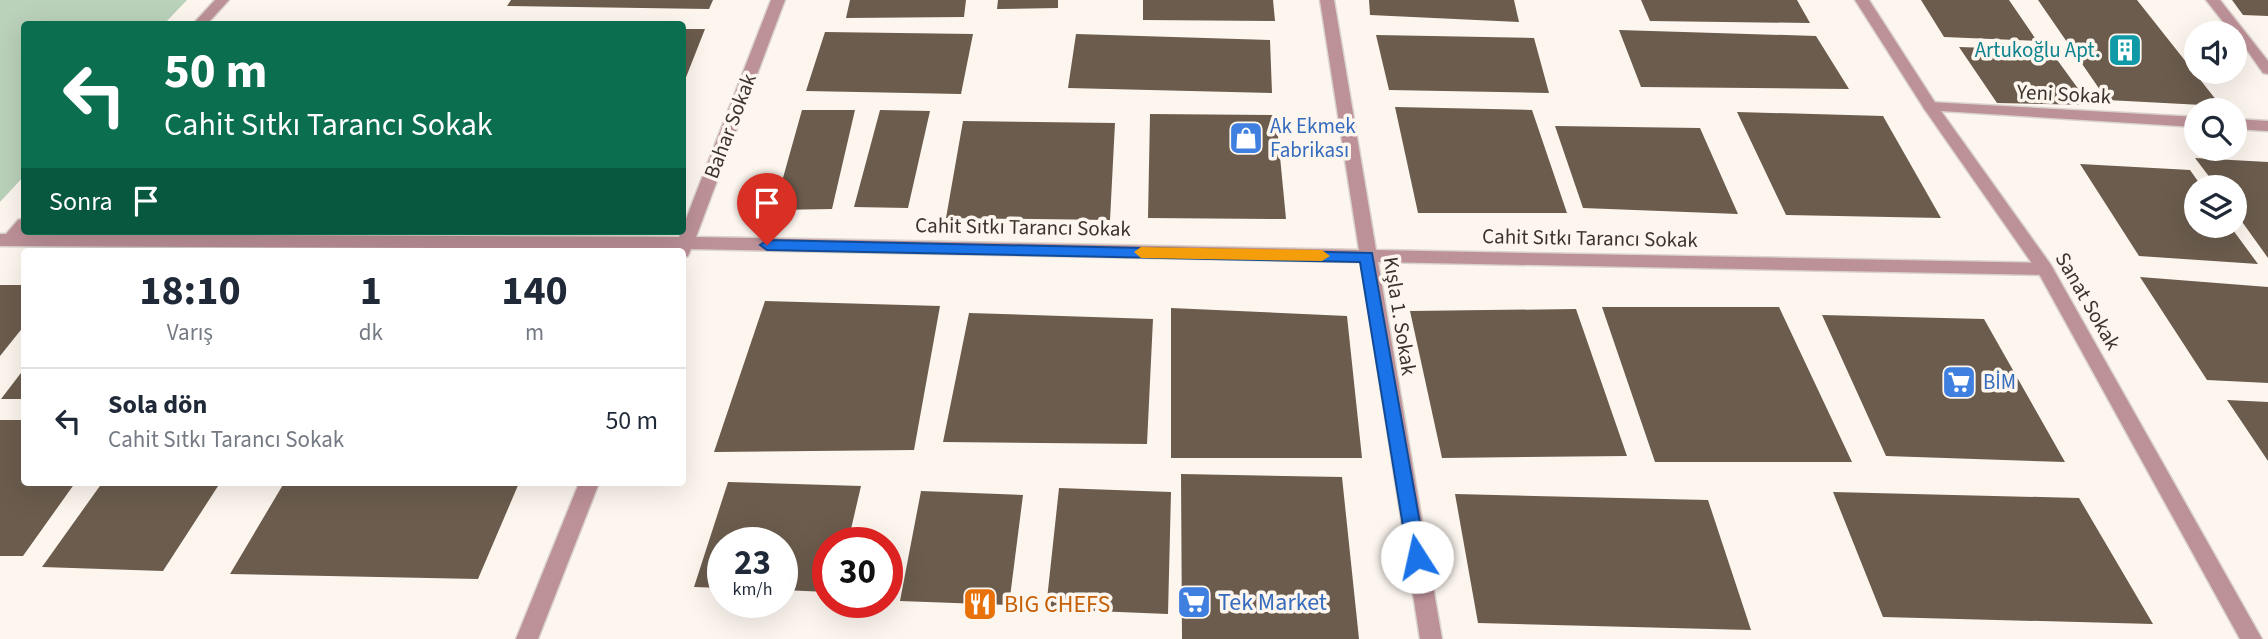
<!DOCTYPE html>
<html lang="tr">
<meta charset="utf-8">
<style>
:root{--surface:#fff;--page:#f2f2f3;--text:#1f2937;--muted:#747a83;--line:#e0e1e3}
body{margin:0;font-family:"Source Sans 3",sans-serif;background:var(--page);color:var(--text);height:100vh;display:flex;flex-direction:column;font-size:26px;white-space:nowrap}
*{box-sizing:border-box;margin:0}
p{font-size:23px;color:var(--muted)}
.icon{flex:none;width:38px;height:38px;fill:none;stroke:currentColor;stroke-width:2;stroke-linecap:round;stroke-linejoin:round}
.map{position:relative;flex:1;overflow:hidden}
.sheet{position:absolute;left:21px;top:248px;width:665px;height:238px;display:flex;flex-direction:column;background:var(--surface);border-radius:7px;box-shadow:0 7px 28px #0002}
.sheet>*{flex:none}
.guide{position:absolute;left:21px;top:21px;width:665px;height:214px;border-radius:7px;box-shadow:0 7px 28px #0002;background:#0b6e4f;color:#fff;overflow:hidden}
.controls{position:absolute;left:2184px;top:21px;display:grid;gap:14px}
.controls a{display:grid;place-items:center;width:63px;height:63px;border-radius:50%;background:var(--surface);box-shadow:0 7px 28px #0002;font-size:35px}
.speed{position:absolute;left:707px;top:527px;display:flex;gap:14px;font-size:35px;font-weight:700;text-align:center}
.speed>*{display:grid;place-content:center;width:91px;height:91px;border-radius:50%;background:var(--surface);box-shadow:0 7px 28px #0002;line-height:1}
.speed small{font-size:18px;font-weight:400}
.speed .limit{border:10px solid #d22;background:#fff;color:#111}
.pin{position:absolute;display:grid;place-items:center;width:60px;height:60px;color:#fff;margin:-72px -30px;border-radius:50% 50% 50% 0;rotate:-45deg;box-shadow:0 0 7px #0007}
.pin .icon{rotate:45deg}
.me{position:absolute;width:77px;margin:-38px;rotate:350deg;stroke-linejoin:round;filter:drop-shadow(0 0 5px #0008)}
.turn{display:flex;align-items:center;gap:24px;height:147px;padding:0 28px;font-size:32px}
.turn .icon{width:91px;height:91px;stroke-width:2.5}
.turn b{display:block;font-size:49px;line-height:60px}
.then{display:flex;align-items:center;height:66px;padding:0 28px;background:#0003;gap:14px;font-size:26px}
.eta{display:flex;justify-content:space-evenly;align-items:center;height:119px;text-align:center}
.eta b{font-size:42px;font-weight:700;line-height:49px}
ul{padding:0;list-style:none}
li{display:flex;align-items:center;gap:21px;height:105px;padding:0 28px;border-top:2px solid var(--line)}
li div{flex:1}
li b{display:block;font-size:26px}
li em{font-style:normal}
.map>svg:first-child{display:block}
.green{fill:#bad1ba}
.building{fill:#6b5c4d}
.lines{fill:none;stroke-linecap:round;stroke-linejoin:round}
.pedestrian-casing{stroke:#dad3cc;stroke-width:3}
.minor-casing{stroke:#dad3cc;stroke-width:3}
.pedestrian{fill:#bd9198;fill-rule:evenodd}
.minor{fill:#bd9198;fill-rule:evenodd}
.route{fill:#1a73e8;stroke:#114b97;stroke-width:2}
.slow{fill:#f59e0b}
.labels{text-anchor:middle;dominant-baseline:central;stroke-width:7;stroke-linejoin:round;paint-order:stroke}
.culture-label{font-size:21px;fill:#0d838f;stroke:#fdf6ef;text-anchor:end}
.street-label{font-size:21px;fill:#3b342d;stroke:#fdf6ef}
.shop-label{font-size:21px;fill:#366cbe;stroke:#fdf6ef;text-anchor:start}
.near-shop-label{font-size:24px;fill:#366cbe;stroke:#fdf6ef;text-anchor:start}
.near-food-label{font-size:24px;fill:#c56008;stroke:#fdf6ef;text-anchor:start}
</style>
<div class="map">
<svg width="2268" height="639" viewBox="0 0 2268 639">
<rect width="100%" height="100%" fill="#fdf6ef"/>
<path class="green" d="M0 0H187L164 24H24V176L0 202Z"/>
<path class="building" d="M511 0H713L709 9 507 6Z
M850 0H966L964 17 846 18Z
M998 0H1058V8L997 9Z
M1143 0H1273L1275 21 1143 20Z
M1369 0H1514L1519 22 1370 15Z
M1641 0H1797L1810 23 1650 21Z
M1921 0H2009L2037 41 1944 37Z
M2038 0H2137L2221 106 2107 100Z
M2232 0H2268V16L2243 15Z
M682 29H705L683 85H682Z
M1619 30 1816 36 1849 89 1641 87Z
M825 32 973 34 961 94 806 91Z
M1076 34 1270 40 1272 93 1068 88Z
M1376 35 1534 38 1549 93 1389 90Z
M1959 47 2050 50 2090 105 1997 103Z
M1395 107 1532 110 1567 213H1418Z
M802 110H855L832 209 774 210Z
M880 110 930 111 908 208 854 207Z
M1737 112 1883 116 1941 218 1786 215Z
M1150 114 1276 115 1286 219 1148 218Z
M963 121 1115 123 1110 220 946 218Z
M1555 126 1700 128 1738 214 1583 208Z
M2195 158 2268 162V258L2235 212V187H2217Z
M2080 164 2190 170 2202 187H2196V226H2230L2258 264 2139 256Z
M2140 277 2268 287V383L2207 380Z
M0 285H24V326L0 356Z
M765 301 940 306 914 450 714 452Z
M1602 307H1779L1852 462H1655Z
M1171 308 1347 316 1362 458H1171Z
M1576 309 1627 456 1442 458 1410 311Z
M969 313 1153 319 1147 444 943 442Z
M1822 315 1984 319 2065 462 1886 456Z
M24 369V399H1Z
M2227 400 2268 402V461Z
M0 420H24V483H75L23 556H0Z
M1181 474 1342 477 1359 639H1182Z
M728 482 861 486 848 542H828V592L782 590V542H723V588L694 587Z
M102 483H220L163 571 42 567Z
M284 483H519L478 579 230 574Z
M1059 488 1171 492 1168 614 1046 609Z
M921 491 1023 495 1009 605 900 601Z
M1833 492 2079 498 2153 624 1883 617Z
M1455 494 1708 500 1751 630 1478 623Z"/>
<g class="lines">
<g class="pedestrian-casing">
<path id="pedestrian" d="M1855 0H1869L1936 104 2051 265 2262 639H2240L2038 272 1925 110Z"/>
</g>
<g class="minor-casing">
<path id="minor" d="M215 0H229L207 24H193Z
M771 0H785L696 237 1359 250 1320 0H1334L1376 250 2045 263 2053 269 2045 275 1378 262 1442 639H1420L1361 262 691 249 688 256 682 258V252H674L675 249 0 246V234H6L18 220 24 218V231H27L25 234 679 237Z
M2206 0H2220L2268 61V74L2263 73 2235 33H2232Z
M1930 102 2196 117V127L1925 110 1923 107 1925 104Z
M2235 119 2268 121V131L2235 129Z
M579 483H599L538 639H516Z"/>
</g>
<use href="#pedestrian" class="pedestrian"/>
<use href="#minor" class="minor"/>
</g>
<path class="route" d="M767 240 1372 253 1426 557 1424 563 1417 565 1411 563 1408 557 1360 262 767 250 760 245Z"/>
<path class="slow" d="M1141 247 1322 250 1330 256 1322 261 1141 258 1134 252Z"/>
<defs>
<g id="building-square" transform="scale(1.75)"><rect x="-9" y="-9" width="18" height="18" rx="4" fill="#0f9aa8" stroke="#fdf6ef"/><path d="M-4-6H4V6H1V3H-1V6H-4ZM-2.5-4.3h1.7v1.8h-1.7ZM.8-4.3h1.7v1.8H.8ZM-2.5-1h1.7V.8h-1.7ZM.8-1h1.7V.8H.8Z" fill="#fff"/></g>
<g id="shop-square" transform="scale(1.75)"><rect x="-9" y="-9" width="18" height="18" rx="4" fill="#3f7fe0" stroke="#fdf6ef"/><path d="M-5-2.5h2.3a2.7 3.5 0 0 1 5.4 0H5L5.5 6h-11ZM-1.5-2.5h3a1.5 2.3 0 0 0-3 0Z" fill="#fff"/></g>
<g id="supermarket-square" transform="scale(1.75)"><rect x="-9" y="-9" width="18" height="18" rx="4" fill="#3f7fe0" stroke="#fdf6ef"/><path d="M-6-5.5h2.5l.6 2H6L4.5 2H-2.5L-4.4-4H-6ZM-1.5 3.2a1.3 1.3 0 1 0 .1 0ZM3 3.2a1.3 1.3 0 1 0 .1 0Z" fill="#fff"/></g>
<g id="restaurant-square" transform="scale(1.75)"><rect x="-9" y="-9" width="18" height="18" rx="4" fill="#e8710a" stroke="#fdf6ef"/><path d="M-5-6h1v4h1v-4h1v4h1v-4h1v5L-1.5 .5V6h-2V.5L-5-1ZM5-6V6H3V1.5H1.5Q1.5-4 5-6Z" fill="#fff"/></g>
</defs>
<g fill-rule="evenodd">
<use href="#building-square" x="2125" y="50"/>
<use href="#shop-square" x="1246" y="138"/>
<use href="#supermarket-square" x="1959" y="382"/>
<use href="#supermarket-square" x="1194" y="602"/>
<use href="#restaurant-square" x="980" y="604"/>
</g>
<g class="labels">
<g class="culture-label">
<text x="2100" y="50">Artukoğlu Apt.</text>
</g>
<g class="street-label">
<text transform="translate(2064 94) rotate(3)">Yeni Sokak</text>
<text transform="translate(730 126) rotate(-69)">Bahar Sokak</text>
<text transform="translate(1023 227) rotate(1)">Cahit Sıtkı Tarancı Sokak</text>
<text transform="translate(1590 238) rotate(1)">Cahit Sıtkı Tarancı Sokak</text>
<text transform="translate(2088 301) rotate(60)">Sanat Sokak</text>
<text transform="translate(1400 316) rotate(81)">Kışla 1. Sokak</text>
</g>
<g class="shop-label">
<text x="1270" y="126">Ak Ekmek<tspan x="1270" dy="24">Fabrikası</tspan></text>
<text x="1983" y="382">BİM</text>
</g>
<g class="near-shop-label">
<text x="1218" y="602">Tek Market</text>
</g>
<g class="near-food-label">
<text x="1004" y="604">BIG CHEFS</text>
</g>
</g>
</svg>
<div class="controls">
<a><svg class="icon" aria-label="sound" viewBox="0 0 24 24"><path d="M4 9h4l5-4v14l-5-4H4zM17 9q2 3 0 6"/></svg></a>
<a><svg class="icon" aria-label="search" viewBox="0 0 24 24"><circle cx="10" cy="10" r="6"/><path d="M15 15l6 6"/></svg></a>
<a><svg class="icon" aria-label="layers" viewBox="0 0 24 24"><path d="M12 4l9 5-9 5-9-5zM3 14l9 5 9-5"/></svg></a>
</div>
<div class="speed"><div>23<small>km/h</small></div><div class="limit">30</div></div>
<div class="pin" style="left:767px;top:245px;background:#d93025"><svg class="icon" aria-label="arrive" viewBox="0 0 24 24"><path d="M6 21V4h12l-3 4 3 4H6"/></svg></div>
<svg class="me" style="left:1417px;top:557px" viewBox="-20 -20 40 40"><circle r="19" fill="#fff"/><path d="M0-13L10 11 0 6-10 11z" fill="#1a73e8"/></svg>
<div class="guide">
<div class="turn"><svg class="icon" aria-label="left" viewBox="0 0 24 24"><path d="M17 20v-9H6M10 6l-5 5 5 5"/></svg><div><b>50 m</b>Cahit Sıtkı Tarancı Sokak</div></div>
<div class="then">Sonra<svg class="icon" aria-label="arrive" viewBox="0 0 24 24"><path d="M6 21V4h12l-3 4 3 4H6"/></svg></div>
</div>
<section class="sheet">
<div class="eta">
<div><b>18:10</b><p>Varış</p></div>
<div><b>1</b><p>dk</p></div>
<div><b>140</b><p>m</p></div>
</div>
<ul>
<li><svg class="icon" aria-label="left" viewBox="0 0 24 24"><path d="M17 20v-9H6M10 6l-5 5 5 5"/></svg><div><b>Sola dön</b><p>Cahit Sıtkı Tarancı Sokak</p></div><em>50 m</em></li>
</ul>
</section>
</div>
